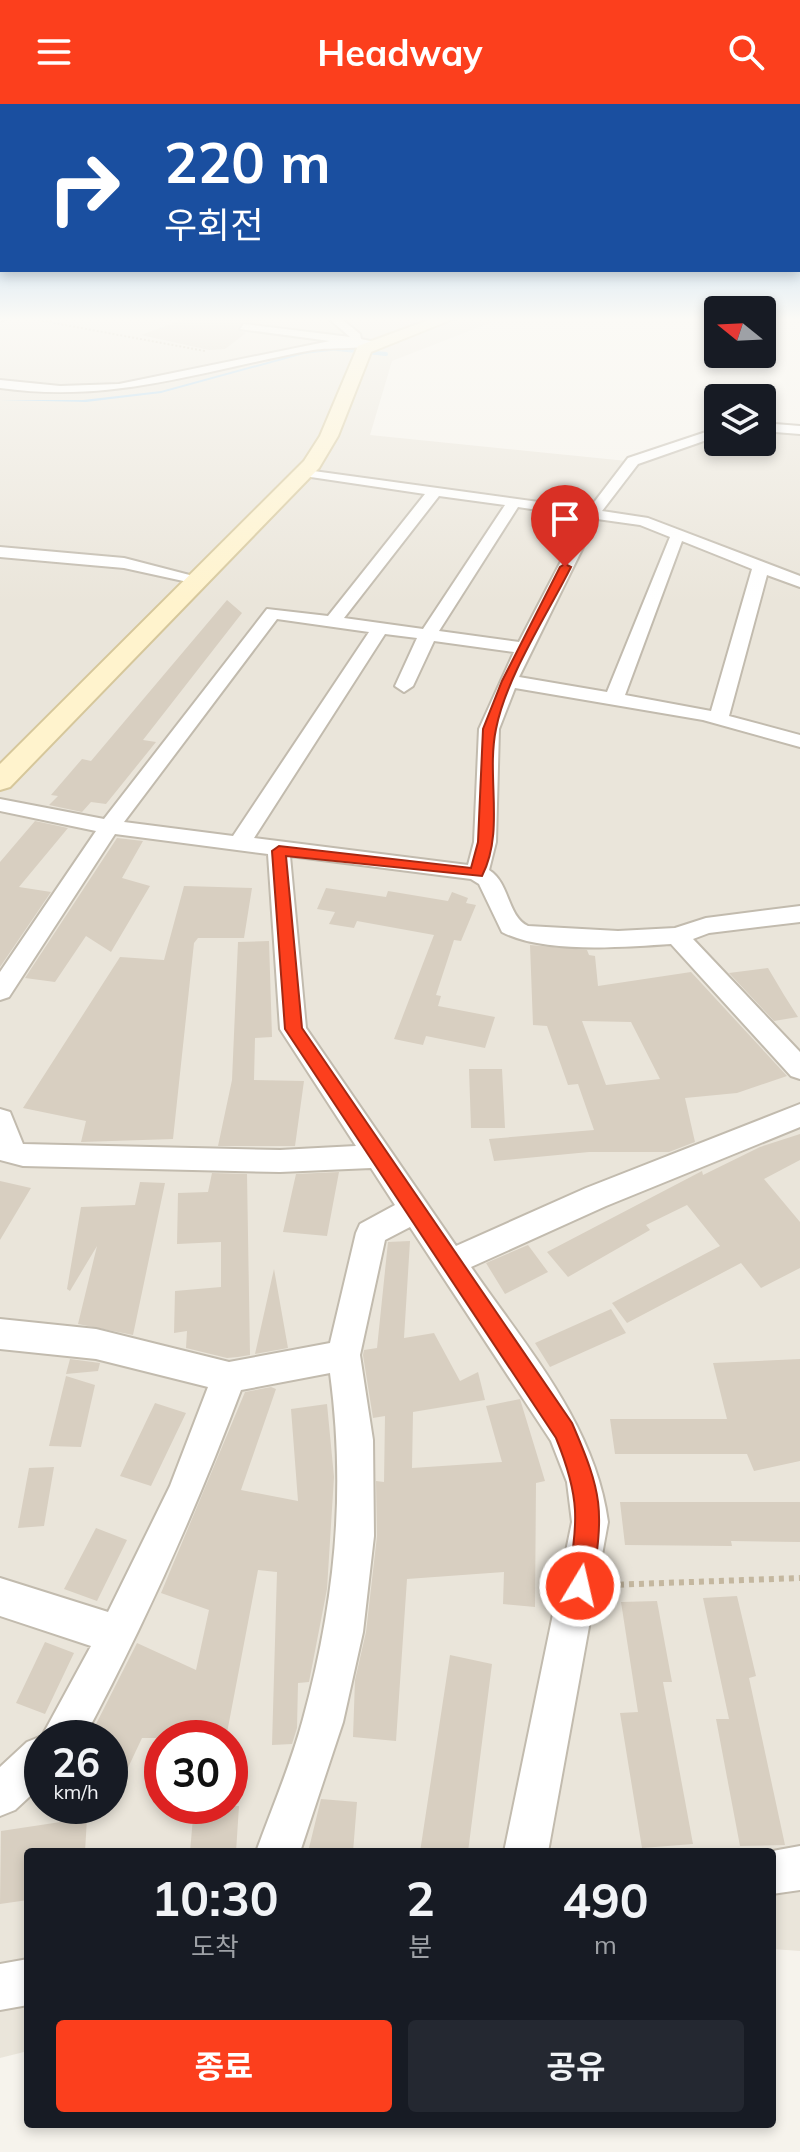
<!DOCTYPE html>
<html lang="ko">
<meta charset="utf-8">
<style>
:root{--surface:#171b24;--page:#242831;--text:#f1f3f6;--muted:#9ea1a6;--accent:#fc3f1d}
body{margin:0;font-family:Mulish,"Noto Sans KR",sans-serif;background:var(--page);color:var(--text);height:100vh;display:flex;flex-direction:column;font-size:30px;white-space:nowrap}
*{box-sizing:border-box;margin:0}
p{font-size:26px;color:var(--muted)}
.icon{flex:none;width:44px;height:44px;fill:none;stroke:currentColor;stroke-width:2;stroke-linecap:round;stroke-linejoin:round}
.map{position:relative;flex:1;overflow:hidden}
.sheet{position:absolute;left:24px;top:1744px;width:752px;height:280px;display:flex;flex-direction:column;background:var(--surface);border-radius:8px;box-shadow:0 4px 12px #0003}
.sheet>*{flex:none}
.top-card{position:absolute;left:0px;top:0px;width:800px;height:168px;box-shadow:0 4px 12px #0003;background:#1a4fa0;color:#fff;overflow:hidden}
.needle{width:52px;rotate:288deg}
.buttons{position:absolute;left:704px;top:192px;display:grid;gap:16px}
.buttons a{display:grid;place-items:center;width:72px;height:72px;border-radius:8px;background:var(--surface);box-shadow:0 4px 12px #0003;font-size:40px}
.speed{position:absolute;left:24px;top:1616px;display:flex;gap:16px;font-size:40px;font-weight:700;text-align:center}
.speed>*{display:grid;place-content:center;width:104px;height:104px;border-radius:50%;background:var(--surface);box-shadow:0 4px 12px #0003;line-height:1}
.speed small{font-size:20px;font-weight:400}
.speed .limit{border:12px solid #d22;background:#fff;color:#111}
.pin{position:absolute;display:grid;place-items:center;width:68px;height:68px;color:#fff;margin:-82px -34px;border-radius:50% 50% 50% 0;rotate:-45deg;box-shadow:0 0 8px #0007}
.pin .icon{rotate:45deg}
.me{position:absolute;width:88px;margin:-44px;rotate:9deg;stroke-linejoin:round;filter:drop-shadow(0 0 6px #0008)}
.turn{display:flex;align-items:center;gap:28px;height:168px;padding:0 32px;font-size:36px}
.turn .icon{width:104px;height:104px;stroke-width:2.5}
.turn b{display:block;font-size:56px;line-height:68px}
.eta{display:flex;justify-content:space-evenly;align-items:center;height:136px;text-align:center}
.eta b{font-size:48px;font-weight:700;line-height:56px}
.action{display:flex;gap:16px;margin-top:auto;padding:16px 32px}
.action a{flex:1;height:92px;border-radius:8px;background:var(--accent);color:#fff;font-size:32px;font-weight:700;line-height:92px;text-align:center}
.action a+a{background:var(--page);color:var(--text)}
header{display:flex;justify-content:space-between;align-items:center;height:104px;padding:0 32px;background:var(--accent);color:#fff;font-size:36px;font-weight:700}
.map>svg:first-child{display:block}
.residential{fill:#eae5da;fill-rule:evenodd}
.water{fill:#a9d4f2}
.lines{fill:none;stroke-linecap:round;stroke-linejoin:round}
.stream{stroke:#a9d4f2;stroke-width:4}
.building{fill:#d8cfc1;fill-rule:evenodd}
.lane-casing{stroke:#c2bbae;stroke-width:4}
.street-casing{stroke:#c2bbae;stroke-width:4}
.secondary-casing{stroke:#d6c79b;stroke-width:4}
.path-far1{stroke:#c4b79f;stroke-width:2;stroke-dasharray:2 2;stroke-linecap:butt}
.path{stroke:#c4b79f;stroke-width:6;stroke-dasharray:5 5;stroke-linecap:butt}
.lane{fill:#fff;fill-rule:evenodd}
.street{fill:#fff;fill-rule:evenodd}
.secondary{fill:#fff3cd;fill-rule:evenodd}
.route{fill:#fc3f1d;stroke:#a42913;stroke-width:2}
</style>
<header><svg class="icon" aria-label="menu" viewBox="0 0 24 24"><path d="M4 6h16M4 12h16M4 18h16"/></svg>Headway<svg class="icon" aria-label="search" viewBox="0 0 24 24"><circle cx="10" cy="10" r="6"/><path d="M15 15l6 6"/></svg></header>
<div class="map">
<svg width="800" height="2048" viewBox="0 0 800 2048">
<rect width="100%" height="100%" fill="#f6f3ec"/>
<path class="residential" d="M0 213H505L392 257 370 331 627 357 718 336 762 338V326L800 329V1847L772 1845V1748H28V1947L0 1954ZM42 1634H110V1702H42ZM162 1634H230V1702H162Z"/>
<path class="water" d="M331 244 348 245 304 250 161 289 86 298 0 296H83L161 287 304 248Z"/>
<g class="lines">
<path class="stream" d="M337 245 386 250"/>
</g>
<path class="building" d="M190 213H265L258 219 242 218 237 225 246 229 225 245 209 246 141 231Z
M227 496 242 509 143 636 156 638 106 700 91 698 82 708 49 701 58 692 51 691 82 655 91 657Z
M35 717 68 724 19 783 51 788 0 863V758Z
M117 734 143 737 122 774 150 782 111 848 86 832 55 878 25 874Z
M184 782 252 784 244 834H198L194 839 173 1035 81 1038 86 1017 23 1004 120 853 164 856Z
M326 784 386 793 388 787 448 797 452 788 468 794 466 799 476 801 461 837 454 836 436 891 441 892 438 902 495 913 485 944 426 932 423 941 394 935 434 831 357 817 354 824 329 820 335 808 317 805Z
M269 837 272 933 255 934 254 976 304 977 295 1042H218L232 976 238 838Z
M530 841 587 846 589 851 595 852 598 882 691 868 787 972 737 989 685 994 695 1038 669 1048H589L494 1057 489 1035 594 1026 578 980 568 981 547 922 533 921ZM582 917 631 918 660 975 606 981Z
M768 864 784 891 798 913 774 917 729 869Z
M469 965H502L505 1024H471Z
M800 1030V1056L764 1075 800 1118V1164L761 1184 741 1159 627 1219 612 1199 720 1142 687 1101 646 1121 650 1126 568 1173 547 1148 702 1067 703 1071 760 1043Z
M339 1068 327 1132 283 1128 296 1070Z
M212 1069 247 1070 250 1251 238 1253 227 1254 186 1244 187 1227 174 1229 175 1187 221 1183V1138L177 1140 178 1089 208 1088Z
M0 1077 31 1084 0 1136Z
M140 1078 165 1079 133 1231 78 1220 97 1142 70 1187 67 1185 81 1103 135 1101Z
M410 1137 404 1234 434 1229 460 1277 478 1268 485 1296 413 1308 412 1364 502 1358 486 1302 520 1295 545 1377 536 1379 535 1503 503 1500 504 1468 407 1475 396 1637 353 1633 355 1576 366 1528 377 1432 376 1377 384 1378 385 1312 373 1314 363 1251 364 1246 377 1244 388 1138Z
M528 1141 548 1168 505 1190 486 1159Z
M274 1165 288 1244 255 1250Z
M611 1205 626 1229 550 1263 535 1239Z
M70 1255 100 1259 98 1267 66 1270Z
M800 1255V1357L754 1367 747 1350H615L610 1315H727L713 1259Z
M66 1272 95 1281 81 1343 49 1342Z
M271 1283 276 1285 241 1386 298 1397 291 1305 327 1300 334 1373 327 1485 309 1578 298 1579 297 1624 292 1640 272 1641 277 1468 258 1466 226 1634H142L110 1702V1634H89L137 1539 196 1566 209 1506 161 1489 245 1288Z
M155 1299 186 1309 151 1382 120 1372Z
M54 1363 44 1422 18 1424 29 1364Z
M620 1398H800V1438L731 1437 732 1442 625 1441Z
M96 1424 127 1436 97 1497 64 1485Z
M737 1492 756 1572 749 1574 785 1741 740 1742 716 1615H729L703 1494Z
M657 1497 672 1578H663L693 1740 642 1744 620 1609 638 1608 621 1498Z
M45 1538 74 1549 45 1610 16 1599Z
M450 1551 492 1560 468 1748H420Z
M321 1695 357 1698 353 1748H308Z
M194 1702H239L236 1748H190Z
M87 1714 85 1748H28V1796L0 1800 1 1727Z"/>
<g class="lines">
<g class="lane-casing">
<path id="lane" d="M0 213H9L0 217Z"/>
</g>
<g class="street-casing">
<path id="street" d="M327 213H339L360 230 361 235 379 239C368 246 329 243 313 246 204 266 114 300 0 284V276L60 282 119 280 330 237 240 225 244 220 350 233Z
M762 319 800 322V330L762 327Z
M718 324V332L638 360 602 407 648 414 800 472V483L767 471 729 612 800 631V643L703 616 515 584 499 625 496 738 489 766C510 779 507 812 528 822L618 827 675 824 706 814 800 802V818L709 829 693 835 800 948V975L791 972 671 840C623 843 544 850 502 828L479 780 471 775 290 752 306 924 456 1142 586 1084 800 1000V1023L606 1102 471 1163C526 1243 595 1320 608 1418L548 1748H504L572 1418 567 1378 551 1337 410 1123 385 1136 360 1251 373 1336 374 1432 363 1528 343 1618 300 1748H256C272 1704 291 1660 303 1615 335 1498 346 1389 330 1269L241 1286C196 1406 144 1521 84 1634H42V1681L15 1706 0 1712V1663L27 1638 42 1632 91 1542 0 1512V1474L108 1508 170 1382 208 1283 96 1255 0 1245V1215L96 1225 229 1258 330 1239 356 1129 360 1120 395 1101 371 1064 280 1068 23 1062 0 1056V1005L10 1008 23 1040 280 1046 356 1042 280 925 268 750 115 730 9 893 0 896V868L96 727 0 707V695L104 715 267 505 328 512 425 390 304 372 299 371V365L589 405 628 354ZM439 392 505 401 423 525 344 514ZM518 403 584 413 519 538 439 527ZM597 415 640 421 670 433 607 588 519 573ZM682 437 752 465 711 607 625 591ZM277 515 369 528 233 732 124 718ZM385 530 417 534 395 582 404 588 413 582 434 537 514 548 479 625 474 738 468 761 254 734Z
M0 443 124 454 205 475 197 480 124 464 0 453Z
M800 1742V1786L772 1790V1748H767Z
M28 1855V1901L0 1906V1860Z"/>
</g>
<g class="secondary-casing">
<path id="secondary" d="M437 213H458L371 248 338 332 319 364 10 683 0 686V660L304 357 320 332 358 242Z"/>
</g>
<path class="path-far1" d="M22 213 205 247"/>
<path class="path" d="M609 1481 800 1474"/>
<use href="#lane" class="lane"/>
<use href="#street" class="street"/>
<use href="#secondary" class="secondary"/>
</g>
<linearGradient id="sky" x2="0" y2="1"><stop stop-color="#8fc1ec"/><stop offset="0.43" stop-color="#fbfaf6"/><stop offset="1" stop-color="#fbfaf6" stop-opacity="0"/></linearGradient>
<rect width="800" height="500" fill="url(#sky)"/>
<path class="route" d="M565 460 571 463C547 511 506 573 496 625 486 673 505 727 482 772L286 752 302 924 572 1319C603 1391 604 1405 592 1482L589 1490 580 1494 571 1490 567 1482C578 1417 581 1395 556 1334L285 925 272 747 279 742 471 764 478 738 483 625 502 577 560 463Z"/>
</svg>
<div class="buttons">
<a><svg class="needle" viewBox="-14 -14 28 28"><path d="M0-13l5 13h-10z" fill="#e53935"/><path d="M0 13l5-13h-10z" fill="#9ea1a6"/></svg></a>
<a><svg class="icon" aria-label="layers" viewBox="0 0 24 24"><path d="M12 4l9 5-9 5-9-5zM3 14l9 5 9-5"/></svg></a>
</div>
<div class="speed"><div>26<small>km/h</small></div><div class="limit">30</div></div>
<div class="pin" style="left:565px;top:463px;background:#d93025"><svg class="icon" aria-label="arrive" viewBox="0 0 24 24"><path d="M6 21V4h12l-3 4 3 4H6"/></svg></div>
<svg class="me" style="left:580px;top:1482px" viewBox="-20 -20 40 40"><circle r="17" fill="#fc3f1d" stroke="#fff" stroke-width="3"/><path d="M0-11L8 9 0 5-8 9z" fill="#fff"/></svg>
<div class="top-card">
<div class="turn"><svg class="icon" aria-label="right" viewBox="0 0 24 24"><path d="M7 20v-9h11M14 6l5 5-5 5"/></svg><div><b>220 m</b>우회전</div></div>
</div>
<section class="sheet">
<div class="eta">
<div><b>10:30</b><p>도착</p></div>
<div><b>2</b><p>분</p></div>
<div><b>490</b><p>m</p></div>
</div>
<div class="action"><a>종료</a><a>공유</a></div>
</section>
</div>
